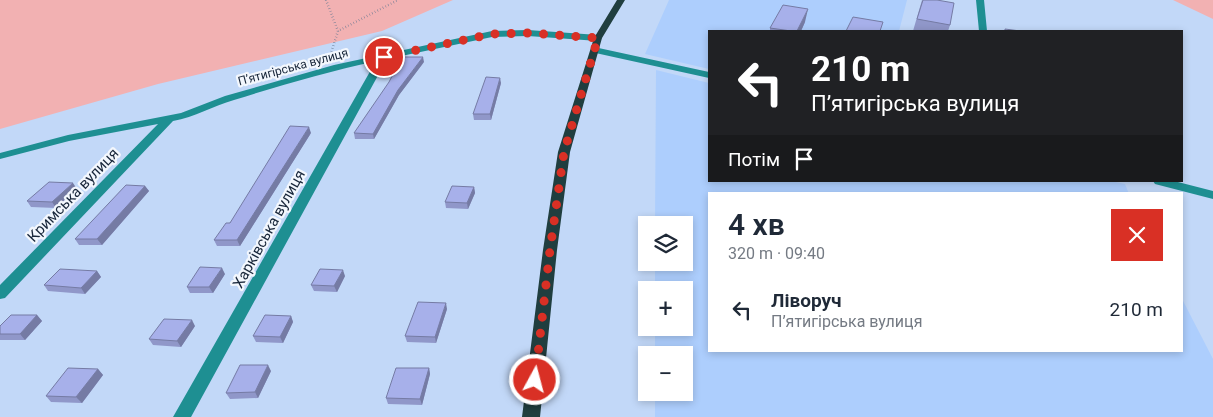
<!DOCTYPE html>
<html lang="uk">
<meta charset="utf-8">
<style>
:root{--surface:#fff;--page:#f6f6f7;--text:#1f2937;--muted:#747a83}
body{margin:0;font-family:Roboto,sans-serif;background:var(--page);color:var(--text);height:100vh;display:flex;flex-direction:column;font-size:19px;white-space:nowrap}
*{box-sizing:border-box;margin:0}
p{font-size:16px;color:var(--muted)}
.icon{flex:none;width:28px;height:28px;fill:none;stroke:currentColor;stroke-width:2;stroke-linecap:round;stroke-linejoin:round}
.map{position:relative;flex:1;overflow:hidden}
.panel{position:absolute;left:708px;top:192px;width:475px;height:160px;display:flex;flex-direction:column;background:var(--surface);border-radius:0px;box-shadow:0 2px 8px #0003}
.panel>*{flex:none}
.hud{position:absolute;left:708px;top:30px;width:475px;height:152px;border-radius:0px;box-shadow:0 2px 8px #0003;background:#202124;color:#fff;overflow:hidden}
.fabs{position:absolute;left:638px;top:216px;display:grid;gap:10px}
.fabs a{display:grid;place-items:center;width:55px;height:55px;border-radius:0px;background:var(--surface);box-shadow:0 2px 8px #0003;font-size:25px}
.pin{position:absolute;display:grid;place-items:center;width:42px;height:42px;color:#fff;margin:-21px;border:2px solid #fff;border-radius:50%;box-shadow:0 1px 5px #0007}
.me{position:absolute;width:55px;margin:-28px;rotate:7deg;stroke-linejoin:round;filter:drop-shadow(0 0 4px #0008)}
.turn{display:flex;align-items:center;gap:18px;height:105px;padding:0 20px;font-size:22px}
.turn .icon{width:65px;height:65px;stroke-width:2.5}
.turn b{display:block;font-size:35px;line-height:42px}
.then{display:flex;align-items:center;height:48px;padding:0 20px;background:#0003;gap:10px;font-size:19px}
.round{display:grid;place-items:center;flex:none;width:52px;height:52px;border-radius:0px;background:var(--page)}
.summary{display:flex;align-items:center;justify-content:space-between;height:85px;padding:0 20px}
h1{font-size:30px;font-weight:600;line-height:38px}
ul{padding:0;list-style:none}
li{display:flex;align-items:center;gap:15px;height:65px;padding:0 20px}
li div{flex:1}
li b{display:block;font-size:19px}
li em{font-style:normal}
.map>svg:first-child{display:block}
.built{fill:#adcefd}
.green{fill:#f2b1b2}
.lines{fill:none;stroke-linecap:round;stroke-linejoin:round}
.path{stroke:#667891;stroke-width:2.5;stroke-dasharray:0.5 2.5;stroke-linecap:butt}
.minor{fill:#1e8f92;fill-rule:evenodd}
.major{fill:#203e3f;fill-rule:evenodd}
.wall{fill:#9097c9}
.shaded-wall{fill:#757ba4}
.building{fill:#a7b0ea;stroke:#757ba4}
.route{stroke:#d93025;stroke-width:9;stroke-dasharray:0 16.2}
.labels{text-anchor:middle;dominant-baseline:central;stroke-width:4.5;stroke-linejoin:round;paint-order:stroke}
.far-street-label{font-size:12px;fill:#18263a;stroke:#f3f7fd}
.street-label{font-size:15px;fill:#18263a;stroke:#f3f7fd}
</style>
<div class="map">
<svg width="1213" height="417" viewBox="0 0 1213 417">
<rect width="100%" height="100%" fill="#c2d8f8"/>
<path class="built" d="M669 0H907L899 31H709V69L645 54Z
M656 70 709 83V181H1111L1125 184 1129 194H709V351H1181V297L1213 359V417H655V393L684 392V355H655V328H684V290H655V263L684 262V225H655Z"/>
<path class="green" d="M0 0H453L382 31 158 84 0 129Z
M1173 0H1213V19Z"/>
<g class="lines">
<path class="path" d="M326 0 338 31
M333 57 331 53 338 31 398 0"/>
<path class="minor" d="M976 0H984L987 31H979Z
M528 30 598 35 602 38 598 41 528 36 492 37 387 59 191 417H173L376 61C328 72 281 85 234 100 213 106 195 117 173 121L5 298 0 299V285L158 124 69 141 0 159V153L68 135 181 113 225 96 334 65 492 31Z
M594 47 709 72V78L591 52V48Z
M1153 181H1174L1213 191V199L1155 184Z"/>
<path class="major" d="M617 0H625L602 38 570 152 557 250 540 417H522L543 250 558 152 594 38Z"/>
</g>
<path class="wall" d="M922 0 950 25 948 31H913Z
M805 22 801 31H770V28Z
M424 62 399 95 374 139H355L354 133Z
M501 83 491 120H474L473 114Z
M311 133 240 246H217L214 240Z
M145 186 149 191 102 245H79L75 239Z
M474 187 475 193 468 209 446 208 445 202Z
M77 189 56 208 31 207 27 201Z
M97 271 101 277 85 294 48 291 44 285Z
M225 274 213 293H190L187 287Z
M345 276 337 292 314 291 311 285Z
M447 309 436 343 407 342 405 336Z
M37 315 42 321 25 340H0V326Z
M291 316 293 322 283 343 256 342 253 336Z
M195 326 181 347 153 345 149 339Z
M429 368 430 374 422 405 388 404 386 398Z
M98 369 103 375 82 403 51 402 46 396Z
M271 371 258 398 230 399 226 393Z"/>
<path class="shaded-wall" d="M808 9 805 22 801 31H797Z
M423 57 424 62 399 95 374 139 373 134 398 90Z
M500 78 501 83 491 120 490 114Z
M309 127 311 133 240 246 237 240Z
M73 183 77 189 56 208 52 202Z
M145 186 149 191 102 245 97 239Z
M474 187 475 193 468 209 467 203Z
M222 268 225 274 213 293 209 287Z
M343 270 345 276 337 292 334 286Z
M97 271 101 277 85 294 81 288Z
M446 303 447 309 436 343 435 337Z
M37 315 42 321 25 340 20 334Z
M291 316 293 322 283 343 280 337Z
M192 320 195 326 181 347 177 341Z
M268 365 271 371 258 398 255 392Z
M429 368 430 374 422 405 420 399Z
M98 369 103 375 82 403 76 397Z"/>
<path class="building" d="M923 0H937L954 3 950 25 917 19Z
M783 5 808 9 797 31H791L770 28Z
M853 17 883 22 880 31H846Z
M1005 29 1020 31H1005Z
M402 57H423L398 90 373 134 354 133 389 82Z
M486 77 500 78 490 114H473Z
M290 126 309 127 237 240H214L226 223H230Z
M49 182 73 183 52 202 27 201Z
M126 185 145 186 97 239H75Z
M452 186 474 187 467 203 445 202Z
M200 267 222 268 209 287H187Z
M60 269 97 271 81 288 44 285Z
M320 269 343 270 334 286 311 285Z
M418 302 446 303 435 337 405 336Z
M11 315H37L20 334H0V326Z
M265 315 291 316 280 337 253 336Z
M164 319 192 320 177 341 149 339Z
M240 365H268L255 392 226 393Z
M68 368 98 369 76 397 46 396Z
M396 368H429L420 399 386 398Z"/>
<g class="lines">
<path class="route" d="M384 57 492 34 528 33 598 38 564 152 550 250 535 380"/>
</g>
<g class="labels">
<g class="far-street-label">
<text transform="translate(293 67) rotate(-15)">П’ятигірська вулиця</text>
</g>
<g class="street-label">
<text transform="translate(73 195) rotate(-46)">Кримська вулиця</text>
<text transform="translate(269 229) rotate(-61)">Харківська вулиця</text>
</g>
</g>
</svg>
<div class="fabs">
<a><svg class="icon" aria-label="layers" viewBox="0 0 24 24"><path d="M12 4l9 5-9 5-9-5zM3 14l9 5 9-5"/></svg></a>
<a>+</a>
<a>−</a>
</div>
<div class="pin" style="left:384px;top:57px;background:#d93025"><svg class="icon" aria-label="arrive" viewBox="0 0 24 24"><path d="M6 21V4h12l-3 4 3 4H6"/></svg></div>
<svg class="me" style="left:535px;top:380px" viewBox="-20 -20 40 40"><circle r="17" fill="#d93025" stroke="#fff" stroke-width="3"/><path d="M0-11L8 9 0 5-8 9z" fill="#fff"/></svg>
<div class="hud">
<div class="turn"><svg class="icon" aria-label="left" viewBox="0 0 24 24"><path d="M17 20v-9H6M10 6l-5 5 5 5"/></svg><div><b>210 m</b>П’ятигірська вулиця</div></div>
<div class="then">Потім<svg class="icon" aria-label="arrive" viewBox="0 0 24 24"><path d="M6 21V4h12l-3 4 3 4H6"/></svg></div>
</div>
<section class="panel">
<div class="summary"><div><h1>4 хв</h1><p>320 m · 09:40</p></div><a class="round" style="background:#d93025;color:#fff"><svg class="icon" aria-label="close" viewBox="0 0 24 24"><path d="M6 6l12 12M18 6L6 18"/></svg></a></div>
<ul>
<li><svg class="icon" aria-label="left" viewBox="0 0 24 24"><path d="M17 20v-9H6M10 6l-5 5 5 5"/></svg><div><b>Ліворуч</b><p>П’ятигірська вулиця</p></div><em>210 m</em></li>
</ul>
</section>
</div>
